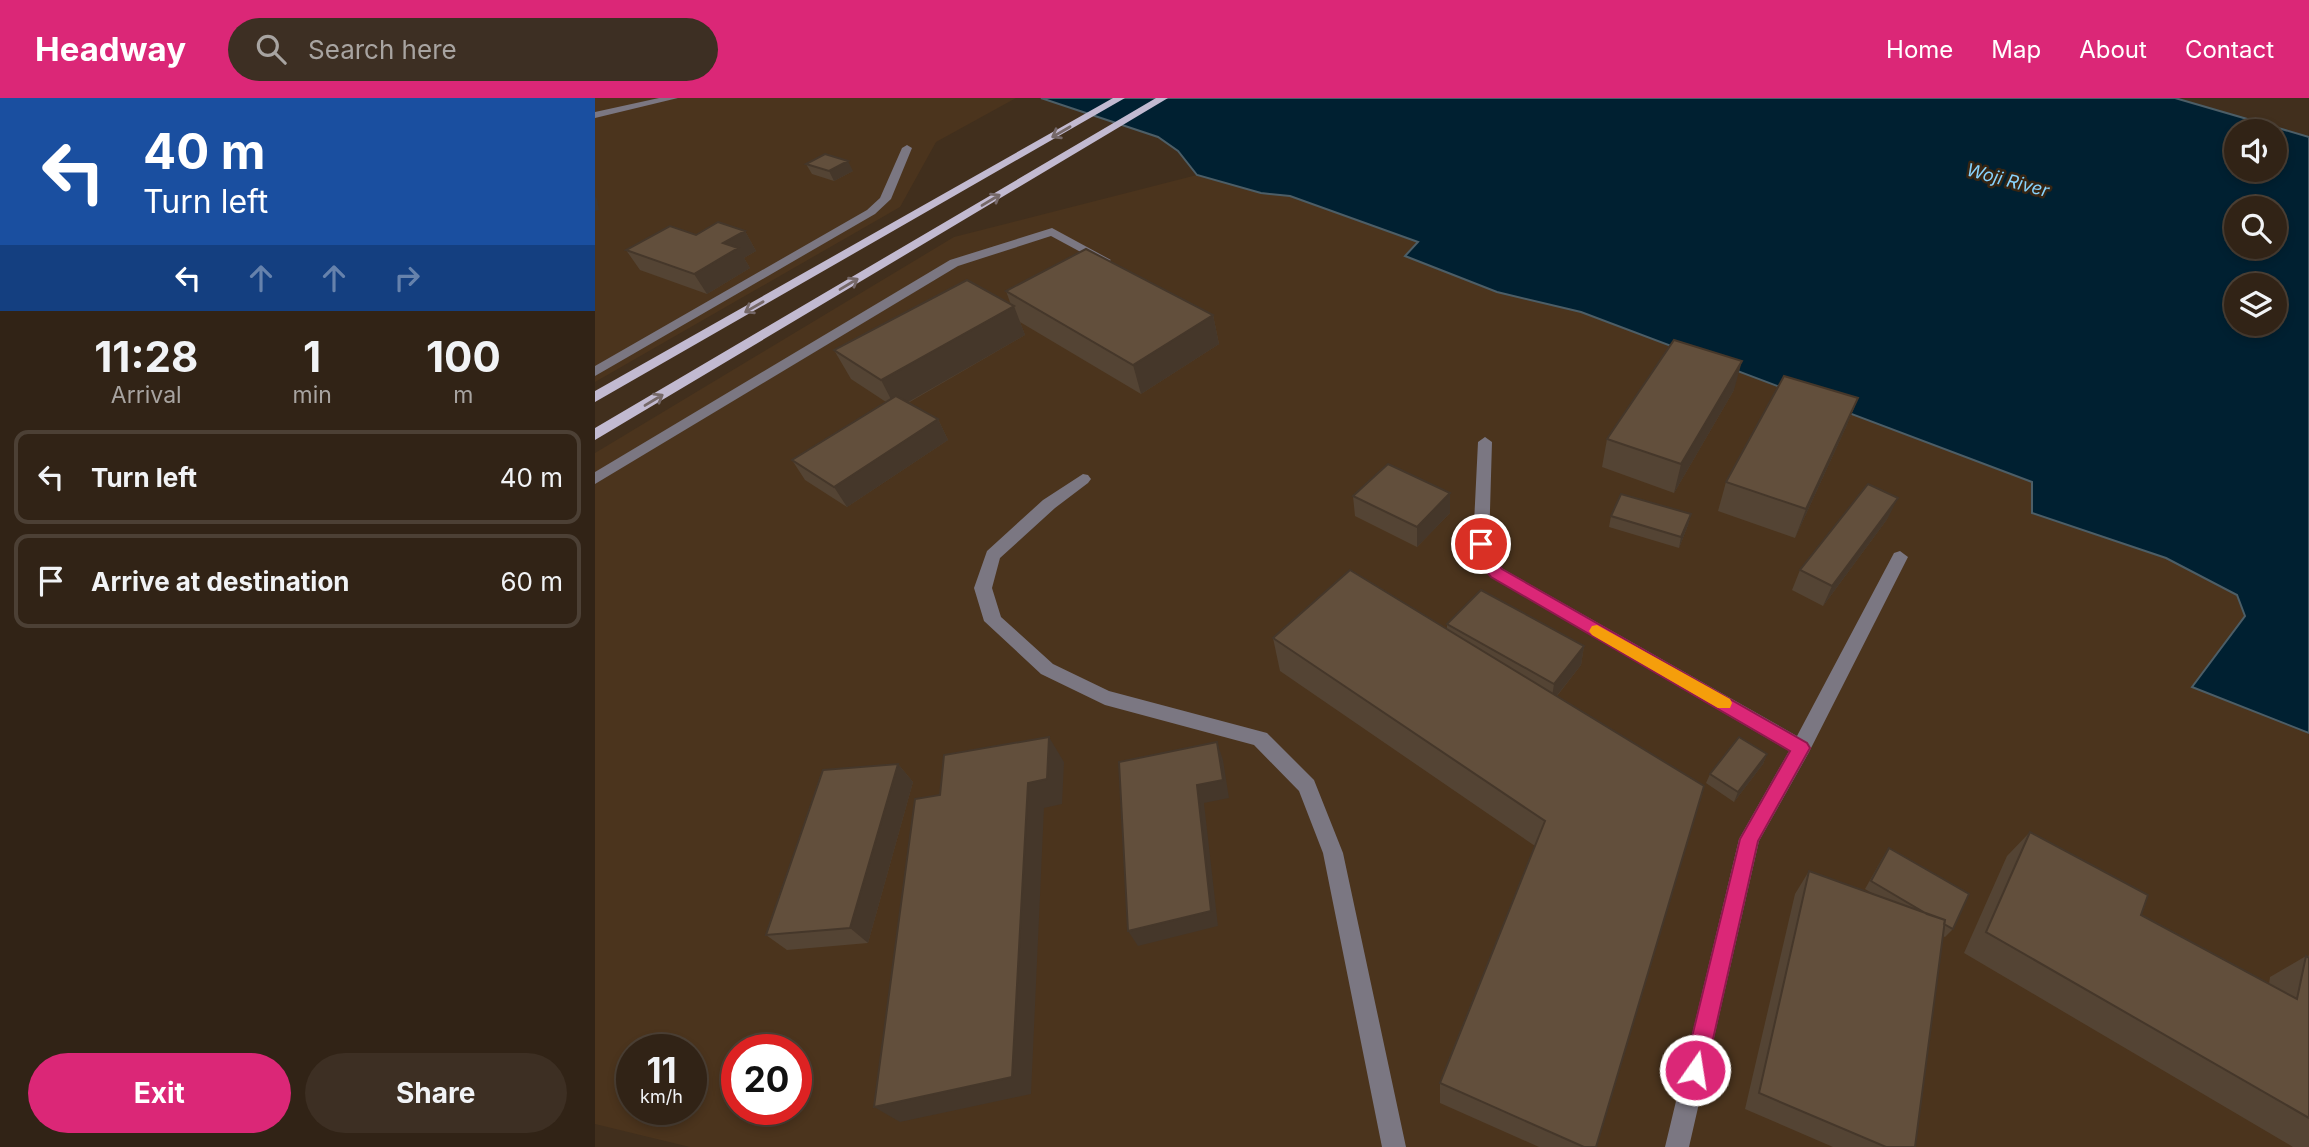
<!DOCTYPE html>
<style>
:root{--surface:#312316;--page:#3d2f23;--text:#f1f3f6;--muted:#a8a4a1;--line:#4c4035;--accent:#db2777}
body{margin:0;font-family:Inter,sans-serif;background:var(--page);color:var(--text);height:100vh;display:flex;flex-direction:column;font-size:26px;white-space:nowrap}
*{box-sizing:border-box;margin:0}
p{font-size:23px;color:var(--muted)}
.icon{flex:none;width:38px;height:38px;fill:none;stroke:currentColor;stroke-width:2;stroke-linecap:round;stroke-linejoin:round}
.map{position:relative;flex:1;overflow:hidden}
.details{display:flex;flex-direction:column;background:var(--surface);width:595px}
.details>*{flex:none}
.hud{background:#1a4fa0;color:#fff;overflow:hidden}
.fabs{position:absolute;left:1629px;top:21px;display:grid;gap:14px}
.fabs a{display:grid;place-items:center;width:63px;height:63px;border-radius:50%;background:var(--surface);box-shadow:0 4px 10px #0003,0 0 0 2px var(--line);font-size:35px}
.speed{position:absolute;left:21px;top:936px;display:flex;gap:14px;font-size:35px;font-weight:700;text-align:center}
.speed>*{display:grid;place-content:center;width:91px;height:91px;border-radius:50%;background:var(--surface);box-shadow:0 4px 10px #0003,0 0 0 2px var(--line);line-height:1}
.speed small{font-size:18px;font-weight:400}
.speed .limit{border:10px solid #d22;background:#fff;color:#111}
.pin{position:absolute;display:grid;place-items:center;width:60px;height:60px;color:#fff;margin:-30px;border:4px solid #fff;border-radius:50%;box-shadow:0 2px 7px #0007}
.me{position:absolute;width:77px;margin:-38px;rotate:13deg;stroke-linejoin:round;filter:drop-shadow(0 0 5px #0008)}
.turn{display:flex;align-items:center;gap:24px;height:147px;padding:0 28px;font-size:32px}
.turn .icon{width:91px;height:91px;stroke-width:2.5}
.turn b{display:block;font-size:49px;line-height:60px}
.lanes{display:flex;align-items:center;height:66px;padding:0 28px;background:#0003;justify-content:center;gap:35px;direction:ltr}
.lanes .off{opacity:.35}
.eta{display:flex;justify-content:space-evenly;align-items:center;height:119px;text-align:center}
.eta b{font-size:42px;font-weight:700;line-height:49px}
.cta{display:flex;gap:14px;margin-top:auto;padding:14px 28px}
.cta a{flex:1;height:80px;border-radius:42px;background:var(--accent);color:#fff;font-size:28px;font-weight:700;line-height:80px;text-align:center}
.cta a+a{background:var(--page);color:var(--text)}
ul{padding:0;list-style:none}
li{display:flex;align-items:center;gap:21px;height:94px;margin:0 14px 10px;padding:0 14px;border:4px solid var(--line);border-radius:14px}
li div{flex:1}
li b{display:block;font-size:26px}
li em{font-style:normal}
header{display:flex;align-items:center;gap:42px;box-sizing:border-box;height:98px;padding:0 35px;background:var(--accent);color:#fff}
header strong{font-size:33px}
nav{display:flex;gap:38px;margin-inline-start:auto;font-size:24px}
.search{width:490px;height:63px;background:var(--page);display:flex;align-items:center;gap:18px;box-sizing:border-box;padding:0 24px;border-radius:38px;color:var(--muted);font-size:26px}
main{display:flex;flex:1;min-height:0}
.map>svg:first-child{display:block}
.built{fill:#4b341d;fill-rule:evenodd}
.water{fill:#002031;stroke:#4c5e67;stroke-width:2;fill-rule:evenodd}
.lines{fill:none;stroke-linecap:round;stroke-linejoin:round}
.minor{fill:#7b7782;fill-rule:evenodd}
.major{fill:#c2bad1;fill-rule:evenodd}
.wall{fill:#544434}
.shaded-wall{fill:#45372a}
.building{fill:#624f3c;stroke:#45372a;stroke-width:2}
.oneway{stroke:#756868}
.route{fill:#db2777;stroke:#8e194d;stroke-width:2}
.slow{fill:#f59e0b}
.labels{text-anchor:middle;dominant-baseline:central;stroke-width:5;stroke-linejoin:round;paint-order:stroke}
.far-water-label{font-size:18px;font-style:italic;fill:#88d3fd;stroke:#362513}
</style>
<header>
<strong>Headway</strong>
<div class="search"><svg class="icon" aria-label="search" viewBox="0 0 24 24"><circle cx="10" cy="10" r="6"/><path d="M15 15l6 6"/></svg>Search here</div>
<nav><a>Home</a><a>Map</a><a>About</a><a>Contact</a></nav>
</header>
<main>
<section class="details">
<div class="hud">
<div class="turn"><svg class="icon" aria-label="left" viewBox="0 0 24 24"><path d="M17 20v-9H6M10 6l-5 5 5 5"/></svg><div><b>40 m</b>Turn left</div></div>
<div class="lanes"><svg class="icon" aria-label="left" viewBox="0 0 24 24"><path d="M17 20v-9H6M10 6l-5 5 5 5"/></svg><svg class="icon off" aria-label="ahead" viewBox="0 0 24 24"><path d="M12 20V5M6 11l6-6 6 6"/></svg><svg class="icon off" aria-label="ahead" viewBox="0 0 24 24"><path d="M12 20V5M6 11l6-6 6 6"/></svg><svg class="icon off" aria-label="right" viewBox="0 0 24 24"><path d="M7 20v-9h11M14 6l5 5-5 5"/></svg></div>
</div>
<div class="eta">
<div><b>11:28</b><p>Arrival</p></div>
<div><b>1</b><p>min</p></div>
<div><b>100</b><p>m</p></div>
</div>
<ul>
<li><svg class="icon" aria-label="left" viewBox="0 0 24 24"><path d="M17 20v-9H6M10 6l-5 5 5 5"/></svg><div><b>Turn left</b></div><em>40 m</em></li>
<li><svg class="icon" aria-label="arrive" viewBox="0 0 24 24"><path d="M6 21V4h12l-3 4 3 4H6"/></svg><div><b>Arrive at destination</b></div><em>60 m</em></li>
</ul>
<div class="cta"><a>Exit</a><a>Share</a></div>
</section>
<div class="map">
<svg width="1714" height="1049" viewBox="0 0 1714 1049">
<rect width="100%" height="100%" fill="#412f1d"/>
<path class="built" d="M0 0H421L341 44 305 109 0 284Z
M602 77 666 95 695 98 823 145 811 158 902 194 986 214 1438 384 1437 416 1571 460 1642 497 1650 518 1598 589 1714 635V1049H95L0 1026V355L359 139ZM37 952H96V1012H37ZM142 952H201V1012H142Z"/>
<path class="water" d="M446 0H1580L1714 39V635L1597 589 1650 518 1642 497 1571 460 1437 415V384L986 214 902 194 810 158 823 144 695 98 666 95 602 77 583 53 563 39ZM1642 33H1680V72H1642ZM1642 110H1680V149H1642ZM1642 187H1680V226H1642Z"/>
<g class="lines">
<path class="minor" d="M64 0H83L0 20V14Z
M312 47 317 50 296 101 280 116 0 278V268L272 112 285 100 307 50Z
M457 130 516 162 510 166 506 165 456 138 363 168 0 386V374L355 162Z
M890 339 897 344 894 446 898 460 908 471 1202 638 1299 455 1305 453 1313 459 1213 656 1164 743 1094 1049H1070L1144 741 1194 653 896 479 882 462 878 446 883 344Z
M488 376 493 377 496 381 493 385 460 410 405 460 397 490 406 519 458 566 514 593 672 635 719 682 748 755 811 1049H787L728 755 704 693 659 647 510 607 446 576 389 523 379 490 392 453 448 402Z"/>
<path class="major" d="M518 0H530L0 304V293Z
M561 0H573L0 342V330Z"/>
</g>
<path class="wall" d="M211 66 258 73 239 83 217 76Z
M150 133 161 153 149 160 155 170 112 196 45 172 31 152 101 137Z
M411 193 618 217 624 246 546 296 425 224 430 237 313 305 343 321 353 342 252 409 210 382 197 362 291 304 256 281 239 252 416 207Z
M1139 292 1079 395 1007 369 1012 341Z
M1263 300 1251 329 1200 440 1123 413 1131 384Z
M758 398 855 415 822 449 760 418Z
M1096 416 1093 427 1084 450 1014 429 1016 418Z
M1293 420 1228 508 1197 492 1205 472Z
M852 526 989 548 986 567 962 598 1001 1049H944L845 1005V985L940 748 685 573 678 540 852 531Z
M1172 656 1168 666 1139 704 1111 685 1115 676Z
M303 666 318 684 273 845 192 852 171 837Z
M1435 734 1546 817 1674 886 1675 879 1711 858 1713 859 1714 857V1049H1698L1369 855 1412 758Z
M1294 750 1358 831 1350 839 1348 838 1320 1049H1238L1150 1011 1200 796 1214 773 1280 797 1270 791 1288 759Z"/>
<path class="shaded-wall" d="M253 63 258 73 239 83 234 73Z
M0 98 2 101 4 112 0 113Z
M150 133 161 153 149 160 155 170 112 196 99 176 128 145Z
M419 208 430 237 301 311 286 282Z
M618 217 624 246 546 296 538 267Z
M1147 263 1139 292 1079 395 1086 366Z
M1263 300 1251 329 1200 440 1211 411Z
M343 321 353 342 252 409 239 389Z
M855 395V415L822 449V429Z
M1303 400 1293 420 1228 508 1237 488Z
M1096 416 1093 427 1084 450 1086 439Z
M989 548 986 567 956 605 959 586Z
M454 639 469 664 467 706 449 710 436 996 305 1024 279 1009Z
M622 644 628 662 634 700 609 705 623 828 543 848 533 833Z
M1172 656 1168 666 1139 704 1143 694Z
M303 666 318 684 273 845 255 830Z"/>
<path class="building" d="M230 56 253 63 234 73 211 66Z
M123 124 150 133 128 145 143 150 99 176 31 152 75 128 101 137Z
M491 151 618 217 538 267 411 193Z
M372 182 419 208 286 282 239 252Z
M1079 242 1147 263 1086 366 1012 341Z
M1189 278 1263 300 1211 411 1131 384Z
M301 298 343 321 239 389 197 362Z
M793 366 855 395 822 429 758 398Z
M1273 386 1303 400 1237 488 1205 472Z
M1026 396 1096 416 1086 439 1016 418Z
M755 472 1109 688 1001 1049H989L845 985 950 723 678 540Z
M886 492 989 548 959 586 852 526Z
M454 639 452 681 433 685 417 979 279 1009 320 701 345 697 349 657Z
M1144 639 1172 656 1143 694 1115 676Z
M622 644 628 682 602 687 616 813 533 833 524 664Z
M303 666 255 830 171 837 228 672Z
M1435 734 1553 797 1546 817 1702 901 1711 858 1714 860V1020L1391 834Z
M1294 750 1374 796 1358 831 1349 826 1350 822 1332 816 1276 783Z
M1214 773 1350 822 1320 1049H1291L1164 995Z"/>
<defs><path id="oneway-shaft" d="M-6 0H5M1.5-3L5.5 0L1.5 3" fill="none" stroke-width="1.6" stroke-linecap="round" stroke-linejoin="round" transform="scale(1.75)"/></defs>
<g class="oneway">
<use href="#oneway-shaft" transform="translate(466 34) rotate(150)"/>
<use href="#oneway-shaft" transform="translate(396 102) rotate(-31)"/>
<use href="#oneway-shaft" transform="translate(254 186) rotate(-31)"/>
<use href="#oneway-shaft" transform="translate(159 209) rotate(150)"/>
<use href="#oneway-shaft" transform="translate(59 302) rotate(-31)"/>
</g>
<path class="route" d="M886 440 891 442 897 460 907 471 1212 645 1215 650 1163 743 1111 972 1108 980 1100 983 1093 980 1089 972 1145 741 1195 653 896 479 882 462 879 446Z"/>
<path class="slow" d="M1002 527 1135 601 1137 605 1135 610H1123L997 537 994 533 997 528Z"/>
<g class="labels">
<g class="far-water-label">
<text transform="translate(1413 82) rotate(15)">Woji River</text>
</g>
</g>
</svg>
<div class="fabs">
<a><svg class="icon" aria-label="sound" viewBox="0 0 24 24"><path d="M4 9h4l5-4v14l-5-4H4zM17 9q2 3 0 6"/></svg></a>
<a><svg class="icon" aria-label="search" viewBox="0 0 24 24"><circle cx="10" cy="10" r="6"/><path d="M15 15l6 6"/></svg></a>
<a><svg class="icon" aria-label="layers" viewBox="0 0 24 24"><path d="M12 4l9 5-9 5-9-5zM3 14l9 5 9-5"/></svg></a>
</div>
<div class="speed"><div>11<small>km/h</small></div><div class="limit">20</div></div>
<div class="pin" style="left:886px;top:446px;background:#d93025"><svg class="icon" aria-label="arrive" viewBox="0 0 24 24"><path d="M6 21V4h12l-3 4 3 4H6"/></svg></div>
<svg class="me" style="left:1100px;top:972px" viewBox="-20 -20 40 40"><circle r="17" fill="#db2777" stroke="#fff" stroke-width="3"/><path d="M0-11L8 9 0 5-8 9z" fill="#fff"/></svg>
</div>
</main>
